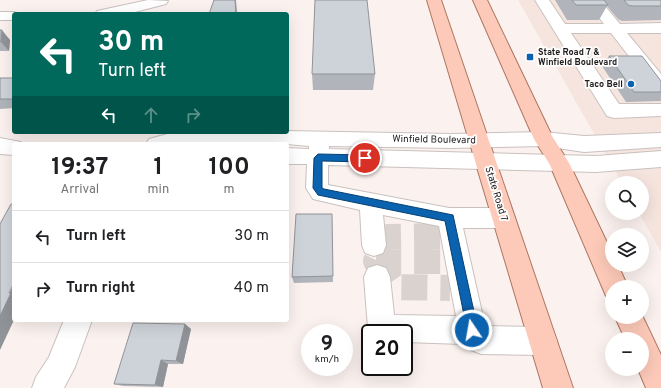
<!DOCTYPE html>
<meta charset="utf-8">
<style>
:root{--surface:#fff;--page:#f2f2f2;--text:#202124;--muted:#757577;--line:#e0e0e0}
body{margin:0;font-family:Overpass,sans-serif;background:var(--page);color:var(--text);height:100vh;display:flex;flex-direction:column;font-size:15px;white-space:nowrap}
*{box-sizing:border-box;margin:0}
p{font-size:13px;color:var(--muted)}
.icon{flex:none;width:22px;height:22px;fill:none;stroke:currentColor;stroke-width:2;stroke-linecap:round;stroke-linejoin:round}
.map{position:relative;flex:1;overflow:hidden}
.sheet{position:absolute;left:12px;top:142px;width:277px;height:180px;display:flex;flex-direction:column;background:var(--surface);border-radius:4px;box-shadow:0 4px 16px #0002}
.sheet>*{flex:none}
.banner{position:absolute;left:12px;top:12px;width:277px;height:122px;border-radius:4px;box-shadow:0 4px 16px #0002;background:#00695c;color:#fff;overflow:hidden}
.buttons{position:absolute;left:605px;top:176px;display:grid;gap:8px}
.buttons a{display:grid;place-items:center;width:44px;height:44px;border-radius:50%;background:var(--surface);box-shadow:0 4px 16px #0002;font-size:20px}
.speed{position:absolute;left:301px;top:324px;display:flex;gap:8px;font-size:20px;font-weight:700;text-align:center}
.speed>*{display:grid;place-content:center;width:52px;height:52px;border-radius:50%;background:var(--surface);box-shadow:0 4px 16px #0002;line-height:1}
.speed small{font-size:10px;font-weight:400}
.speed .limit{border:2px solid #111;border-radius:6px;background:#fff;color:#111}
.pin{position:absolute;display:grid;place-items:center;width:34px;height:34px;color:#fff;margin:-17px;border:2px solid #fff;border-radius:50%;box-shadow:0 1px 4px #0007}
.me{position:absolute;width:44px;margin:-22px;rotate:348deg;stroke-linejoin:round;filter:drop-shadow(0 0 3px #0008)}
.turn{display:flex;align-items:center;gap:14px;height:84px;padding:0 20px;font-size:18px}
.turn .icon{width:52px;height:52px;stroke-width:2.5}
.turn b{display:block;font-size:28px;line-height:34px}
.lanes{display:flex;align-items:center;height:38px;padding:0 20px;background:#0003;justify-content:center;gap:20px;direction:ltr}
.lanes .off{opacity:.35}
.eta{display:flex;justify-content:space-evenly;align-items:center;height:68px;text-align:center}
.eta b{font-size:24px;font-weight:700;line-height:28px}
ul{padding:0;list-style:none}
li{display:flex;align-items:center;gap:12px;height:52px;padding:0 20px;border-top:1px solid var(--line)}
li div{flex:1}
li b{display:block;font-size:15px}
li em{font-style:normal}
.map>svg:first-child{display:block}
.built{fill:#f6e5df}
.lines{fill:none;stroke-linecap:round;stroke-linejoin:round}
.minor-tunnel{stroke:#dad2cf;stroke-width:26;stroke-dasharray:26 13;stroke-linecap:butt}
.minor-casing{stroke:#c9c1be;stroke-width:2}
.major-casing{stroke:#ae7663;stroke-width:2}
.minor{fill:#fff;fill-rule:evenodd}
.major{fill:#fdcab9;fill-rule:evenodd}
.wall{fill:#b1b5bb}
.shaded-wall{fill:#909498}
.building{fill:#ced3d9;stroke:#909498}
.route{fill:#0b62af;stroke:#074072}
.poi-dot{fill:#0b62af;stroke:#fff;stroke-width:1.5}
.labels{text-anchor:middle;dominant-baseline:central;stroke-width:3.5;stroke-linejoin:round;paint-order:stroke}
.far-poi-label{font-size:9px;font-weight:bold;fill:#1e1b1a;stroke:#fff;text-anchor:start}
.street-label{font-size:10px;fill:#1e1b1a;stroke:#fff}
</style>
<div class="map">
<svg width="661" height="388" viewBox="0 0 661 388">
<rect width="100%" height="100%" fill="#fbf2ef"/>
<path class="built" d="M518 0H661V252L639 213H642V183H622Z"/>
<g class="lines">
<path class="minor-tunnel" d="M440 236 388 237 376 261H445
M376 261 394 287 450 288"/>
<g class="minor-casing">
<path id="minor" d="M148 0 168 1 166 4 127 14H95L97 11Z
M535 0H549L565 24H604L586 0H600L620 24 661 23V33H627L661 74V92L655 90 611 33H571L619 104H661V116L614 118 607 116Z
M0 12H14L20 14H14V20H0Z
M287 131 451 134 544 132 584 136 661 133V147L584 152 544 146 451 148 329 146V149L596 156 661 151V167L596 172 328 165V185L449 208H503L511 211 514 218 511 225 503 228H463L485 326 543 327 553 331 557 341 553 351 543 355 481 354 471 350 463 344 404 342V333H370L368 328 364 277 368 268 377 265 386 268 390 277 394 315 456 316 439 226 383 215 386 245 383 253 374 256 365 253 362 245 360 210 313 199 306 188 307 164H287V148L309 149V146L287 144H146L149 139 175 132H287Z
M0 138 21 142 22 144H14V155L0 154Z
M64 320H92L75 367 64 388H32L36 377 49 357Z"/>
</g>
<g class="major-casing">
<path id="major" d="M427 0H441L573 388H543Z
M473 0H487L552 136 569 163 612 253V265H618L628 287H612V298L606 296 550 165 534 139Z
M642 315 661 355V388H646L638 369H642V339H625L615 317H642Z"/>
</g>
<use href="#minor" class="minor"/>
<use href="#major" class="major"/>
</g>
<path class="wall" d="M555 0H661V20L622 21 618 19 607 6 599 20H567Z
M0 30 10 40 9 51H0Z
M609 56 661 81V101L626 102 602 66Z
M312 74H375L373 90H313Z
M0 78H14V108L0 109Z
M332 214 333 282 294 283 292 277Z
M185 324 191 329 183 364H168L163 387 123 386 114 384Z"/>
<path class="shaded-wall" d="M235 0H236L237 14H236Z
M2 30 10 40 9 51 1 42Z
M14 283V320L0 350V316Z
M185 324 191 329 183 364 176 361Z
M161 360 168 364 163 387 155 385Z"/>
<path class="building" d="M214 0H235L236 14H209Z
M315 0H367L375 74H312Z
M572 0H604L608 5H576Z
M624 0H661V6H632L628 5Z
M0 30H2L1 42 0 41Z
M609 56H642L661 81V92H634Z
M0 78H14V99H0Z
M11 204H14V283L9 293H11L0 316V224Z
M296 214H332L333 276 292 277Z
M133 323 185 324 176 361 161 360 155 385 114 384Z"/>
<path class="route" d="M318 154 365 155 369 158 365 162 322 161V188L324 189 453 215 478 330 476 334 472 336 468 334 467 330 445 221 318 195 313 188 314 158Z"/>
<g class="poi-dot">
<rect x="526" y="53" width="8" height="8" rx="2"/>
<circle cx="631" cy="84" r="4"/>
</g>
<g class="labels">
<g class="far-poi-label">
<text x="538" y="52">State Road 7 &amp;<tspan x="538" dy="10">Winfield Boulevard</tspan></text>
<text x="623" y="84" text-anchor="end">Taco Bell</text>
</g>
<g class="street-label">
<text transform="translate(434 140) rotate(1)">Winfield Boulevard</text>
<text transform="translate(496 194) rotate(73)">State Road 7</text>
</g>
</g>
</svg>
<div class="buttons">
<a><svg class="icon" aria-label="search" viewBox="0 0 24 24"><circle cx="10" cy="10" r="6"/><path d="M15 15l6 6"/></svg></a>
<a><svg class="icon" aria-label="layers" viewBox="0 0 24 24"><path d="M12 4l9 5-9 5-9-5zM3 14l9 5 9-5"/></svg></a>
<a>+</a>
<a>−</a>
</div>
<div class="speed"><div>9<small>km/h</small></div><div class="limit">20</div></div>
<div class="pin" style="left:365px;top:158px;background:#d93025"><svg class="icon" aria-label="arrive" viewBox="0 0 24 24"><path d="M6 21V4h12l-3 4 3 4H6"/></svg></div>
<svg class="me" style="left:472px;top:330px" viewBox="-20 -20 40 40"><circle r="17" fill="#0b62af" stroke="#fff" stroke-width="3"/><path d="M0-11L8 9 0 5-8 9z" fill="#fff"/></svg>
<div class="banner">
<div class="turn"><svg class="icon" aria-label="left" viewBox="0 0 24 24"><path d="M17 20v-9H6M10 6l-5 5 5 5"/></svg><div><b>30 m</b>Turn left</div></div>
<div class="lanes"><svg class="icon" aria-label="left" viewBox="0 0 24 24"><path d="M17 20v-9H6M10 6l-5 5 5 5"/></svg><svg class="icon off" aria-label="ahead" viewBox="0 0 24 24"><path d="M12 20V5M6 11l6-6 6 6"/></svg><svg class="icon off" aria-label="right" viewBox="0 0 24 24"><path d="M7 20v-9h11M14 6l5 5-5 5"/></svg></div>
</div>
<section class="sheet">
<div class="eta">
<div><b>19:37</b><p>Arrival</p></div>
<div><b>1</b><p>min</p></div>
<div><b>100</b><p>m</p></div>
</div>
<ul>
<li><svg class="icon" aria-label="left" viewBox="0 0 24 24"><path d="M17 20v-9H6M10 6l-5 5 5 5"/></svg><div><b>Turn left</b></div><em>30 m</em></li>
<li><svg class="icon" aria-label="right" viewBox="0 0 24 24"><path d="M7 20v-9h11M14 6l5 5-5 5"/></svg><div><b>Turn right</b></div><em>40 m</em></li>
</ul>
</section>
</div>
